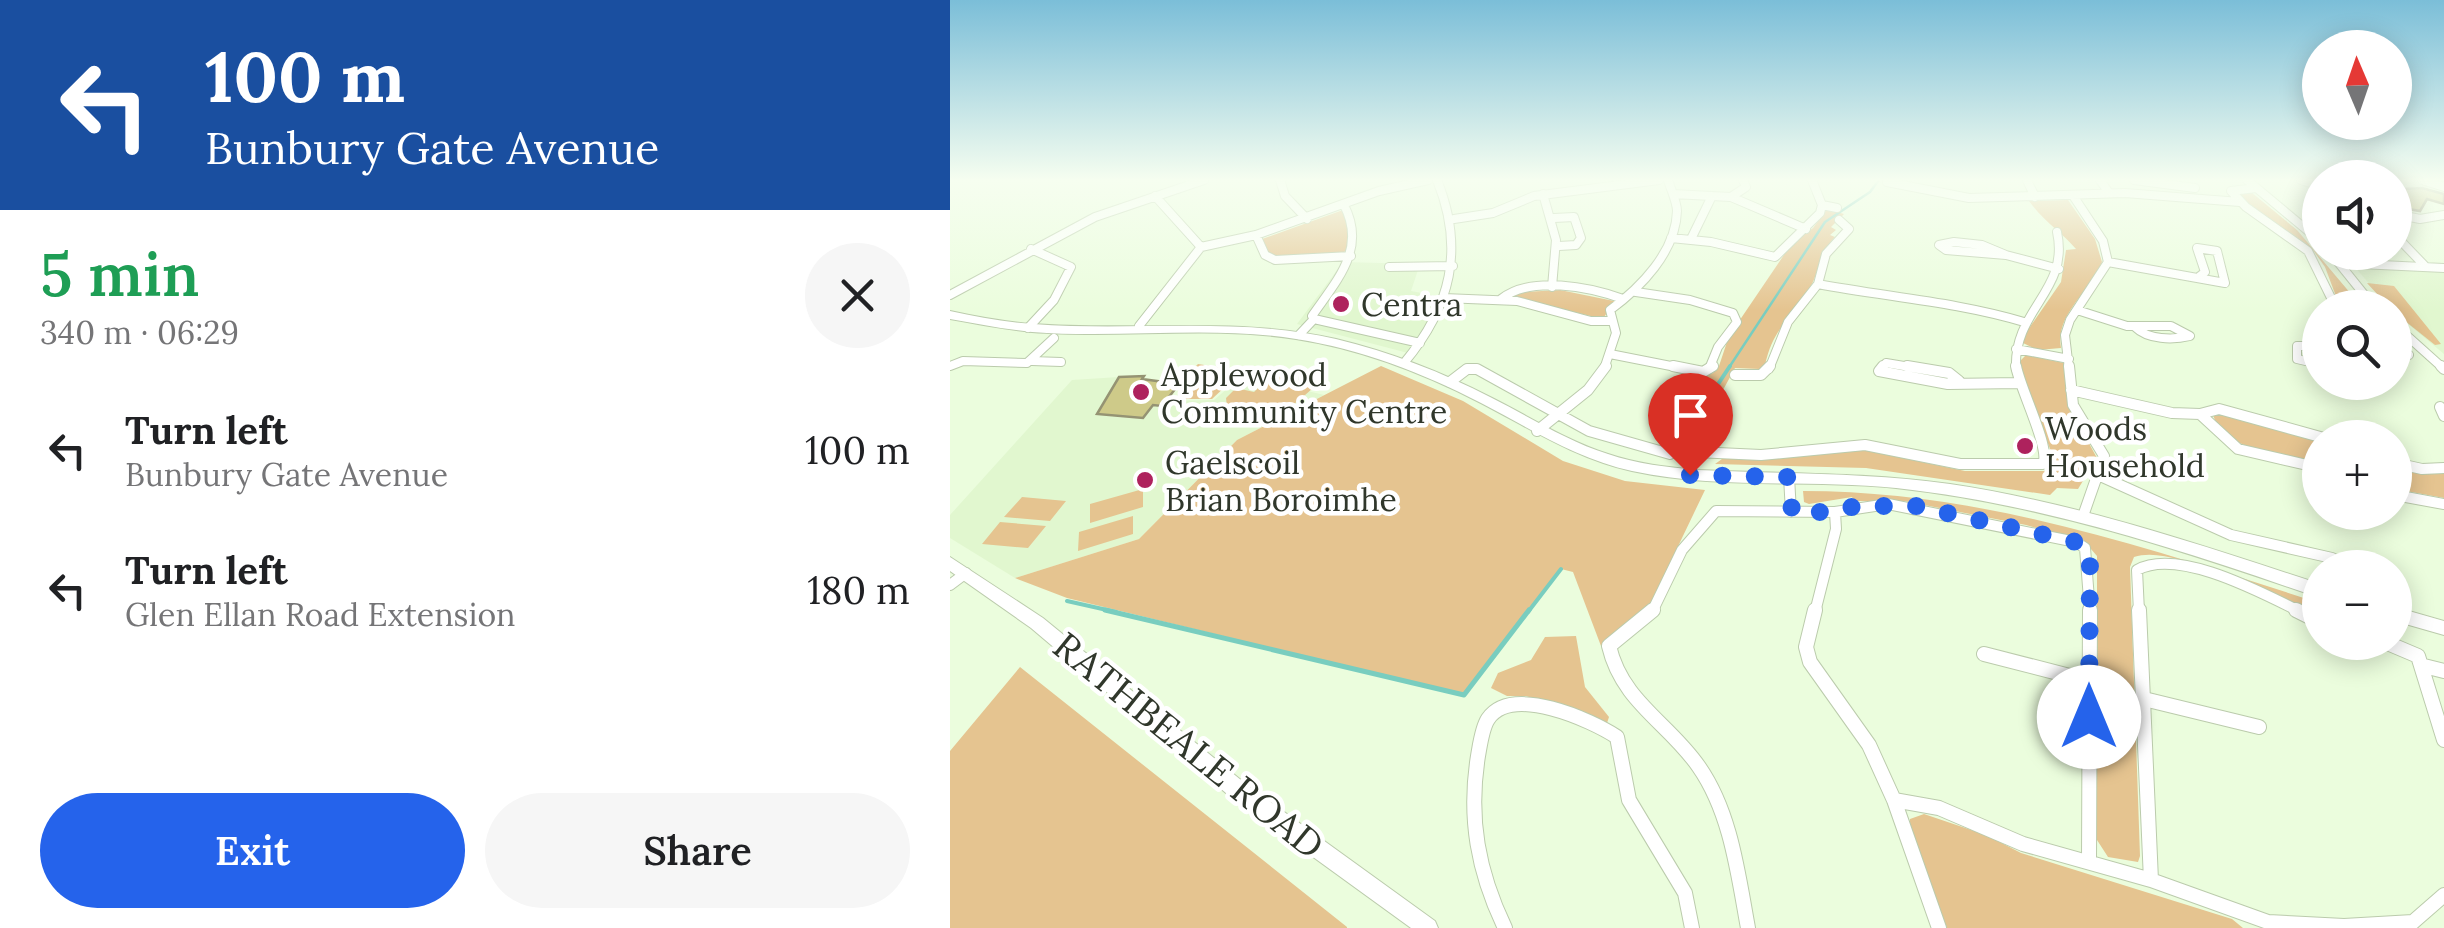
<!DOCTYPE html>
<meta charset="utf-8">
<style>
:root{--surface:#fff;--page:#f6f6f6;--text:#202124;--muted:#757577;--accent:#2563eb}
body{margin:0;font-family:Lora,serif;background:var(--page);color:var(--text);height:100vh;display:flex;flex-direction:column;font-size:38px;white-space:nowrap}
*{box-sizing:border-box;margin:0}
p{font-size:32px;color:var(--muted)}
.icon{flex:none;width:55px;height:55px;fill:none;stroke:currentColor;stroke-width:2;stroke-linecap:round;stroke-linejoin:round}
.map{position:relative;flex:1;overflow:hidden}
.panel{display:flex;flex-direction:column;background:var(--surface);width:950px}
.panel>*{flex:none}
.banner{background:#1a4fa0;color:#fff;overflow:hidden}
.needle{width:65px;rotate:358deg}
.fabs{position:absolute;left:1352px;top:30px;display:grid;gap:20px}
.fabs a{display:grid;place-items:center;width:110px;height:110px;border-radius:50%;background:var(--surface);box-shadow:0 5px 25px #0003;font-size:50px}
.pin{position:absolute;display:grid;place-items:center;width:85px;height:85px;color:#fff;margin:-102px -42px;border-radius:50% 50% 50% 0;rotate:-45deg;box-shadow:0 0 10px #0007}
.pin .icon{rotate:45deg}
.me{position:absolute;width:110px;margin:-55px;rotate:0deg;stroke-linejoin:round;filter:drop-shadow(0 0 8px #0008)}
.turn{display:flex;align-items:center;gap:35px;height:210px;padding:0 40px;font-size:45px}
.turn .icon{width:130px;height:130px;stroke-width:2.5}
.turn b{display:block;font-size:70px;line-height:85px}
.round{display:grid;place-items:center;flex:none;width:105px;height:105px;border-radius:52px;background:var(--page)}
.overview{display:flex;align-items:center;justify-content:space-between;height:170px;padding:0 40px}
h1{font-size:60px;font-weight:600;line-height:75px;color:#1e9e55}
.button{display:flex;gap:20px;margin-top:auto;padding:20px 40px}
.button a{flex:1;height:115px;border-radius:60px;background:var(--accent);color:#fff;font-size:40px;font-weight:600;line-height:115px;text-align:center}
.button a+a{background:var(--page);color:var(--text)}
ul{padding:0;list-style:none}
li{display:flex;align-items:center;gap:30px;height:140px;padding:0 40px}
li div{flex:1}
li b{display:block;font-size:38px}
li em{font-style:normal}
main{display:flex;flex:1;min-height:0}
.map>svg:first-child{display:block}
.built{fill:#e1f7cf}
.green{fill:#e5c490}
.lines{fill:none;stroke-linecap:round;stroke-linejoin:round}
.stream-far2{stroke:#79cdbf;stroke-width:2.5}
.stream-far1{stroke:#79cdbf;stroke-width:4}
.stream{stroke:#79cdbf;stroke-width:5}
.building{fill:#ceca89;stroke:#959373;stroke-width:2.5}
.street-far2-casing{stroke:#bbcbac;stroke-width:10}
.street-far1-casing{stroke:#bbcbac;stroke-width:12}
.street-casing{stroke:#bbcbac;stroke-width:16}
.secondary-casing{stroke:#bbcbac;stroke-width:2}
.street-far2{stroke:#fff;stroke-width:8}
.street-far1{stroke:#fff;stroke-width:10}
.street{stroke:#fff;stroke-width:14}
.secondary{fill:#fff;fill-rule:evenodd}
.route{stroke:#2563eb;stroke-width:18;stroke-dasharray:0 32.4}
.poi-dot{fill:#ae225d;stroke:#fff;stroke-width:4}
.labels{text-anchor:middle;dominant-baseline:central;stroke-width:9;stroke-linejoin:round;paint-order:stroke}
.poi-label{font-size:32px;fill:#30372b;stroke:#fff;text-anchor:start}
.near-street-label{font-size:38px;fill:#30372b;stroke:#fff}
</style>
<main>
<section class="panel">
<div class="banner">
<div class="turn"><svg class="icon" aria-label="left" viewBox="0 0 24 24"><path d="M17 20v-9H6M10 6l-5 5 5 5"/></svg><div><b>100 m</b>Bunbury Gate Avenue</div></div>
</div>
<div class="overview"><div><h1>5 min</h1><p>340 m · 06:29</p></div><a class="round"><svg class="icon" aria-label="close" viewBox="0 0 24 24"><path d="M6 6l12 12M18 6L6 18"/></svg></a></div>
<ul>
<li><svg class="icon" aria-label="left" viewBox="0 0 24 24"><path d="M17 20v-9H6M10 6l-5 5 5 5"/></svg><div><b>Turn left</b><p>Bunbury Gate Avenue</p></div><em>100 m</em></li>
<li><svg class="icon" aria-label="left" viewBox="0 0 24 24"><path d="M17 20v-9H6M10 6l-5 5 5 5"/></svg><div><b>Turn left</b><p>Glen Ellan Road Extension</p></div><em>180 m</em></li>
</ul>
<div class="button"><a>Exit</a><a>Share</a></div>
</section>
<div class="map">
<svg width="1494" height="928" viewBox="0 0 1494 928">
<rect width="100%" height="100%" fill="#ebfddd"/>
<path class="built" d="M393 262 470 264 461 291 482 295 474 311 484 313 458 353 347 324Z
M1404 266 1494 272V354L1445 313V308L1439 307Z
M293 375 374 395 287 440 189 539 65 578 0 538V515L122 380 169 377 148 413 193 418 203 405 212 406 216 401 264 400Z"/>
<path class="green" d="M1293 191 1301 192 1347 230 1412 307H1390L1375 267 1363 250 1293 200 1287 194Z
M1118 200 1145 239 1152 262C1141 292 1105 313 1111 348L1088 350 1073 343 1075 334 1111 282 1116 250 1126 249C1112 232 1096 224 1079 201Z
M877 209 894 214 881 227 886 230 880 235 885 237C866 257 871 268 860 288 844 320 824 323 815 365L810 369 785 368 749 434 718 427 751 377 763 373 769 366 779 336 842 243 863 228Z
M393 210 398 217 403 248C391 256 342 262 327 258 318 255 315 247 312 239Z
M1417 283 1444 286 1491 344 1485 345 1445 313V308L1439 307Z
M610 290 664 301 653 319 561 297 559 293Z
M1076 355 1114 363 1118 405 1147 458 1128 489 1107 488 1100 495 916 468 765 464 772 459 914 450 1015 471H1094L1105 461 1080 399 1070 361Z
M248 364 292 371 262 399H225L250 381 236 376Z
M431 366 513 401 613 461 675 481 755 490 698 609 651 646 623 572 611 569 514 695 117 598 65 578 189 539 287 440Z
M303 372 347 380 354 377 370 382 347 402 318 417 277 407 276 398 286 388 304 392 315 381 299 376Z
M1271 413 1370 441V463C1336 454 1275 453 1263 415Z
M1445 467 1494 474V498L1445 489Z
M193 489V507L140 523V504Z
M853 491C1034 491 1200 549 1370 603V613C1319 610 1232 542 1184 557L1180 567 1190 856 1188 862 1158 857 1147 840V556L1134 541 1076 525 954 501H904L902 497 859 504 854 502Z
M72 497 116 501 100 521 54 517Z
M183 516V534L128 551 129 532Z
M50 522 96 526 78 548 32 544Z
M626 636 635 687 659 717 657 723 576 696H557L541 688 548 673 581 660 595 637Z
M70 667 397 927V928H0V751Z
M974 814 1036 835 1071 853 1282 919 1293 928H997L959 830 960 819Z"/>
<g class="lines">
<path class="stream-far2" d="M778 369 875 222 920 192 929 180"/>
<path class="stream-far1" d="M727 446 780 366
M117 601 166 612
M578 612 611 569"/>
<path class="stream" d="M155 610 514 695 579 610"/>
</g>
<path class="building" d="M1472 188 1494 194V204L1477 199 1470 211 1447 207 1453 189Z
M194 376 192 379 229 384 212 406 203 405 193 418 147 414 169 377Z"/>
<g class="lines">
<g class="street-far2-casing">
<path id="street-far2" d="M330 180 335 196 357 219
M1077 180 1085 197
M1150 180 1159 193
M1184 180 1245 188
M1297 180 1370 241
M1351 180 1370 186
M1472 180 1494 187
M937 182 1019 198 1175 193 1290 202
M1306 188 1281 191 1296 207 1358 251 1386 308
M593 194 606 240 602 287
M723 194 781 197 856 229
M205 196 251 247
M781 197 796 187 793 180
M872 205 887 208
M1445 214 1470 219 1494 215
M604 218 624 217 631 238 626 245 609 246
M1363 218H1370
M504 219 543 213 584 196 709 180
M306 235 315 255 325 260 401 256
M1445 235 1475 266
M721 238 761 242 825 257 870 213 872 205 862 180
M741 239 762 196
M1004 242 1032 245 1056 255 996 250 989 245Z
M1380 252 1425 308
M1056 255 1109 269
M1158 262 1275 283 1267 251 1247 248 1255 272 1250 276
M1389 263 1494 268
M439 267 503 266
M868 284C937 297 1007 302 1074 322
M686 292 740 300 783 313 787 322 768 347 759 369
M0 295 145 217 254 180
M494 298 567 301 641 321H662
M551 299C581 275 640 287 673 299
M1127 310 1177 326H1221L1240 336C1223 340 1198 340 1185 327
M364 319 470 343
M1445 325 1494 369
M189 326 251 247 306 235 429 191 478 180
M78 328 104 300 121 267 81 249
M349 335 364 319 362 316C387 280 417 249 394 205
M1363 347 1364 363 1347 359V346H1370
M1066 349 1119 359
M1445 352 1459 355
M660 354 736 369
M82 361 111 362
M454 363C501 307 515 249 487 180
M0 366 13 361 77 363 104 338
M654 369 666 333 660 310C690 288 726 252 727 211 727 202 721 190 718 180
M819 369 838 322 868 284 876 254 899 229 889 220
M931 369 936 363 972 369
M1066 369C1063 309 1120 291 1107 232
M1119 369 1115 335 1120 320 1158 262 1153 241 1124 197"/>
</g>
<g class="street-far1-casing">
<path id="street-far1" d="M723 366 753 372 763 366
M933 366 929 371 998 384 1069 383
M957 366 999 373 1009 381
M1119 366 1123 405 1154 456 1133 516
M1491 366 1494 369
M785 375H811L820 366
M500 382 517 369H527L639 431 720 454
M1121 390 1222 413 1250 414 1269 409 1374 438
M1490 407 1494 416
M1250 414 1288 449 1370 468
M587 431 638 390 656 366
M746 452 811 455 915 445 1010 464H1093C1101 449 1070 389 1066 366
M1445 463 1472 469 1494 468
M1148 475 1281 535 1382 558 1401 568
M839 477 841 512
M1445 495 1494 504
M0 585 16 573
M702 612 732 550 766 511 885 512 938 504 1126 542 1135 548 1140 612
M865 612 886 529 885 512
M1189 612 1187 570C1228 547 1312 593 1351 612"/>
</g>
<g class="street-casing">
<path id="street" d="M703 610 659 646C672 702 719 723 749 767 781 813 788 874 798 928
M865 610 856 647 860 662 919 745 944 800 989 928
M1189 610 1201 880 1318 922 1394 926 1463 922 1494 895
M1346 610 1370 622
M1435 642 1468 656 1494 740
M1034 654 1139 681
M1474 666 1494 671
M1194 699 1309 727
M944 800 989 808 1073 844 1201 880
M1139 861 1140 610
M555 928C528 872 518 818 528 756 530 745 532 728 538 719 562 684 641 720 667 737L679 800 735 893 742 928"/>
</g>
<g class="secondary-casing">
<path id="secondary" d="M0 311C27 317 55 322 83 324 184 332 285 316 386 339 440 352 492 372 542 398 580 417 617 441 658 454 687 464 717 467 748 470 832 474 916 472 1000 484 1127 503 1249 544 1370 584V598C1232 550 1092 504 946 488 859 479 769 490 682 471 627 459 581 429 531 403 473 373 411 349 346 339 259 325 170 339 82 332 54 329 27 324 0 319Z
M0 557 93 618 297 785 485 921 488 928H461L283 799 81 628 0 571Z
M1445 607 1494 621V635L1445 621Z"/>
</g>
<use href="#street-far2" class="street-far2"/>
<use href="#street-far1" class="street-far1"/>
<use href="#street" class="street"/>
<use href="#secondary" class="secondary"/>
</g>
<linearGradient id="sky" x2="0" y2="1"><stop stop-color="#7bbed8"/><stop offset="0.58" stop-color="#f6fef0"/><stop offset="1" stop-color="#f6fef0" stop-opacity="0"/></linearGradient>
<rect width="1494" height="310" fill="url(#sky)"/>
<g class="lines">
<path class="route" d="M740 475 839 477 842 512H885L905 506H966L1126 542 1136 548 1140 559 1139 717"/>
</g>
<g class="poi-dot">
<circle cx="391" cy="304" r="10"/>
<circle cx="191" cy="392" r="10"/>
<circle cx="1075" cy="446" r="10"/>
<circle cx="195" cy="480" r="10"/>
</g>
<g class="labels">
<g class="poi-label">
<text x="411" y="304">Centra</text>
<text x="211" y="374">Applewood<tspan x="211" dy="37">Community Centre</tspan></text>
<text x="1095" y="428">Woods<tspan x="1095" dy="37">Household</tspan></text>
<text x="215" y="462">Gaelscoil<tspan x="215" dy="37">Brian Boroimhe</tspan></text>
</g>
<g class="near-street-label">
<text transform="translate(239 745) rotate(39)">RATHBEALE ROAD</text>
</g>
</g>
</svg>
<div class="fabs">
<a><svg class="needle" viewBox="-14 -14 28 28"><path d="M0-13l5 13h-10z" fill="#e53935"/><path d="M0 13l5-13h-10z" fill="#757577"/></svg></a>
<a><svg class="icon" aria-label="sound" viewBox="0 0 24 24"><path d="M4 9h4l5-4v14l-5-4H4zM17 9q2 3 0 6"/></svg></a>
<a><svg class="icon" aria-label="search" viewBox="0 0 24 24"><circle cx="10" cy="10" r="6"/><path d="M15 15l6 6"/></svg></a>
<a>+</a>
<a>−</a>
</div>
<div class="pin" style="left:740px;top:475px;background:#d93025"><svg class="icon" aria-label="arrive" viewBox="0 0 24 24"><path d="M6 21V4h12l-3 4 3 4H6"/></svg></div>
<svg class="me" style="left:1139px;top:717px" viewBox="-20 -20 40 40"><circle r="19" fill="#fff"/><path d="M0-13L10 11 0 6-10 11z" fill="#2563eb"/></svg>
</div>
</main>
